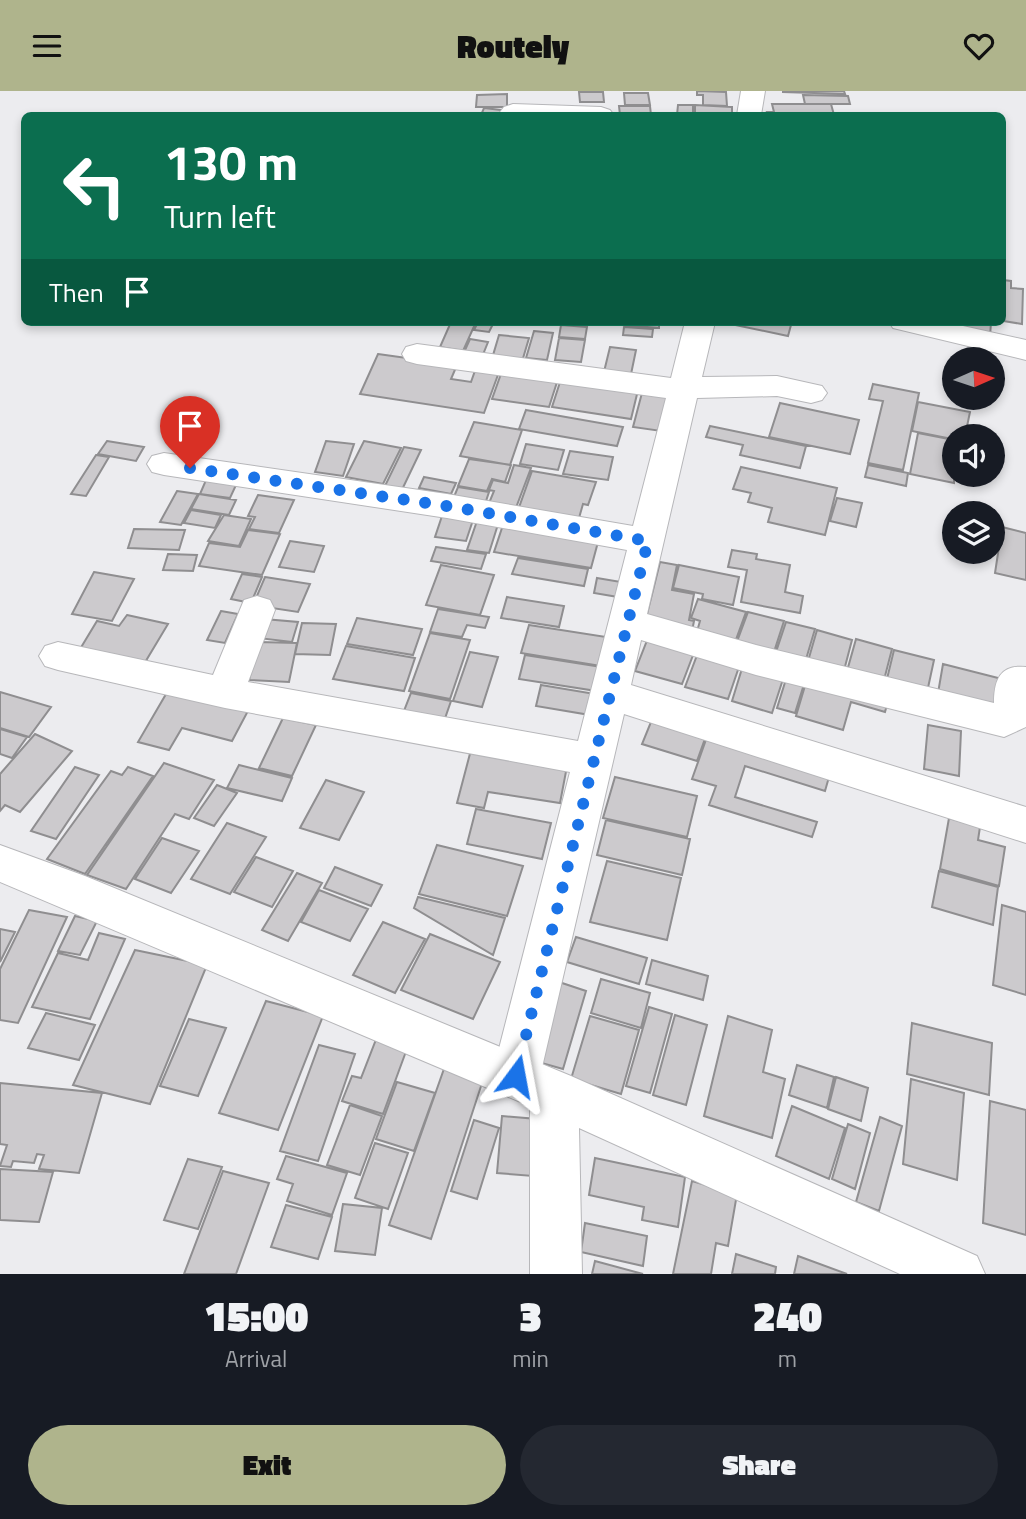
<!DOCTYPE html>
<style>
:root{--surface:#171b24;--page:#242831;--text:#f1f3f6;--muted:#9ea1a6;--accent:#afb48c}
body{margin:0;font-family:"Titillium Web",sans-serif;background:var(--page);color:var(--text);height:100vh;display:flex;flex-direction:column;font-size:26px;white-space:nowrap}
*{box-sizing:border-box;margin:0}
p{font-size:23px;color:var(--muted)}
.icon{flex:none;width:38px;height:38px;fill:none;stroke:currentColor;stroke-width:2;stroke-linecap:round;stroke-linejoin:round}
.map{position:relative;height:1183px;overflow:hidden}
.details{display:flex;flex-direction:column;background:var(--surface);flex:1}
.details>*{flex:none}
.banner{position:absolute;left:21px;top:21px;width:985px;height:214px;border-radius:10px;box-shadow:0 4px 10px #0003;background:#0b6e4f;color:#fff;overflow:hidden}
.needle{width:46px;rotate:87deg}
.fabs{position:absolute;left:942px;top:256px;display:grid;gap:14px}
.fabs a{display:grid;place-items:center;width:63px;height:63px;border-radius:50%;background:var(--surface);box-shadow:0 4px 10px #0003;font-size:35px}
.pin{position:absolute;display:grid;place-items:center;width:60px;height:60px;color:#fff;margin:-72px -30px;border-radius:50% 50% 50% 0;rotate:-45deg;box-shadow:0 0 7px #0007}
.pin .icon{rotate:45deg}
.me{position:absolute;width:77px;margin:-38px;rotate:13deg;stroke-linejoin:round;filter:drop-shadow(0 0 5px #0008)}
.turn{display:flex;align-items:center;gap:24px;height:147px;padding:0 28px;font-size:32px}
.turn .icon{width:91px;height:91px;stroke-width:2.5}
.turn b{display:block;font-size:49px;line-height:60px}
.then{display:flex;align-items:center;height:66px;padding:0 28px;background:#0003;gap:14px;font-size:26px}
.eta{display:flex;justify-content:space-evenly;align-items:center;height:119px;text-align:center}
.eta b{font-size:42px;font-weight:800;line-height:49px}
.button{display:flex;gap:14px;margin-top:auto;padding:14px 28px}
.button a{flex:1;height:80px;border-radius:42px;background:var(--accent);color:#111;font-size:28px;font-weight:800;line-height:80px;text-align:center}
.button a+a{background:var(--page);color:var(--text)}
header{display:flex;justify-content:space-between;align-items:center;height:91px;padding:0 28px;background:var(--accent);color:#111;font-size:32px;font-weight:800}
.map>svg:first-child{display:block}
.building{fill:#cccacd;stroke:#8f8e90;stroke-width:2}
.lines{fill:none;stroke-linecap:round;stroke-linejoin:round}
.minor-casing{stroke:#b7b7ba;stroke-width:2}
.tertiary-casing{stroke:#b7b7ba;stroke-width:2}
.minor{fill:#fff;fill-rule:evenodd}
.tertiary{fill:#fff;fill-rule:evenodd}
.route{stroke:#1a73e8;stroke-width:12;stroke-dasharray:0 21.6}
</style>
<header><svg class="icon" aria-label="menu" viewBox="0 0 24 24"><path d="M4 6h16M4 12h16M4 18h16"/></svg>Routely<svg class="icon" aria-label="heart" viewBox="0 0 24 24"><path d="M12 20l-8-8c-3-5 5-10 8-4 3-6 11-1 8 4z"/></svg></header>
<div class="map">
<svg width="1026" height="1183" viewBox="0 0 1026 1183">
<rect width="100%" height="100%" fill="#ececef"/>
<path class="building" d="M697 0 726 1 727 15 703 14V4H697Z
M783 0H844L845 3 783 1Z
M579 1H603L604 11H580Z
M624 2H648L650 14H625Z
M507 3V16H476L477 4Z
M803 4 848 5 850 13H805Z
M772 13H831L834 24H768L767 21H774Z
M678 14H693V24H677Z
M695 14 732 16V24H695Z
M619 15H650L651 24H620Z
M484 17 510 20 508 24H481Z
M1003 189 1011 190V197L1023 198 1022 233 1003 230Z
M451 231H476L463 260 440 256Z
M478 231H494L489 241 474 239Z
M624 231H659V237L623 234Z
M721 231H779L791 234 788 245Z
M967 231H991L990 246 966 243Z
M561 234 587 236 585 248 559 246Z
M624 236 653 238 652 246 623 244Z
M534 240 553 242 547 269 526 267Z
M499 244 529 247 521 274 491 271Z
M559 247 585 249 581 271 555 269Z
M470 248 488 251 480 271 461 268Z
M610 256 636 259 630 288 603 285Z
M378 263 457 274 451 288 471 291 476 277 499 281 484 322 360 303Z
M502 280 558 288 549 316 492 308Z
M561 288 638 299 631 328 552 316Z
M873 293 919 302 903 379 868 372 883 310 869 308Z
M643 298 670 302 661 340 633 336Z
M918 311 970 321 965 345 953 342 952 348 912 340Z
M780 312 859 329 850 363 769 346Z
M526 319 623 336 617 355 519 338Z
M474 331 522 339 510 374 460 365Z
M710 335 806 355 800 377 740 364 743 354 706 346Z
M918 342 954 349V392L910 383Z
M107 350 144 356 136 370 98 363Z
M326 350 354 353 343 385 315 381Z
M364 350 401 357 383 393 346 386Z
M526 353 564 359 558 379 520 373Z
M404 356 421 359 398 407 381 403Z
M570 360 613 366 608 389 563 383Z
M96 364 109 366 86 405 71 403Z
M469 368 511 374 505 391 492 388 487 400 458 395Z
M514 374 531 377 514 422 487 417 494 400 489 399 493 389 508 392Z
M868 374 908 382 906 395 865 386Z
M741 376 837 397 825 444 768 431 772 417 748 411 751 402 733 398Z
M532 380 596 391 588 414 583 413 579 427 517 422Z
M424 386 456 392 451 403 419 397Z
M206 389 236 394 230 407 200 403Z
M458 396 489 401 483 419 451 413Z
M177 400 198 403 181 434 160 431Z
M199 403 236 409 229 424 191 418Z
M258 404 294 409 279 442 249 438 255 426 248 425Z
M837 407 862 412 856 436 830 430Z
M191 419 221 424 215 437 184 432Z
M443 422 474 426 466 450 435 446Z
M224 424 251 428 239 455 208 450Z
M478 427 499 430 489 462 467 459Z
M504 431 598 451 591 477 494 461Z
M1002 436 1026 442V489L995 482Z
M134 438 185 439 179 459 128 457Z
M248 439 280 443 262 484 199 475 209 452 240 456Z
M290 450 324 455 314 481 279 476Z
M436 456 486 463 481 478 431 470Z
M732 459 757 463 756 468 790 474 785 501 803 505 800 522 741 511 747 479 728 476Z
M168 463 197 464 193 480 163 479Z
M518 467 588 478 584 495 512 483Z
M660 471 677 474 672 499 694 503 689 529 694 530 692 540 645 531Z
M441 474 494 484 480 524 426 514Z
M679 474 739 486 733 514 702 508 703 503 673 497Z
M94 481 134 488 112 530 72 523Z
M242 483 262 486 251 512 231 508Z
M265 486 310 493 298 521 253 514Z
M597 487 627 492 624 507 594 502Z
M507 506 564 515 559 536 501 527Z
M698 508 746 521 734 554 696 544 700 530 691 527Z
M438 518 489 526 485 537 467 534 462 546 430 541Z
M221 520 238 523 225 552 207 549Z
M748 521 784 530 772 567 735 556Z
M127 524 168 533 141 578 77 563 97 530 119 535Z
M357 527 422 538 413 564 347 553Z
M264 528 298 531 292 551 258 547Z
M786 531 815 538 804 575 774 567Z
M302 532 336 533 330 564 295 563Z
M529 534 619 548 613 577 521 562Z
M817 539 852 549 842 587 806 577Z
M430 542 470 549 450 608 409 600Z
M648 547 695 559 682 593 635 580Z
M856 548 892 558 884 589 847 580Z
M258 551 297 552 289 591 249 589Z
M346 555 415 567 404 600 333 588Z
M699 559 741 570 728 608 685 596Z
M894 559 934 569 926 606 885 596Z
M470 561 498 566 482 616 453 610Z
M525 564 608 577 603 601 519 588Z
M744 571 785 582 772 622 732 610Z
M943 573 1010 590 1004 627 938 602Z
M787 585 805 590 795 622 777 617Z
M807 588 888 610 885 621 851 611 843 639 796 625Z
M541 594 601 604 596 625 536 615Z
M169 598 249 618 232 650 182 637 169 659 138 651Z
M0 601 51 616 29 646 0 637Z
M411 602 451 610 443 633 402 625Z
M653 626 707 642 697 670 642 653Z
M283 627 316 634 292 685 259 677Z
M928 634 961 640 959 685 924 678Z
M0 638 27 646 12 667 0 663Z
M35 643 72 660 20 721 5 714 0 720V683Z
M708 643 831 679 825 700 745 675 735 706 817 731 812 746 709 714 716 695 692 688Z
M472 655 568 670 560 712 488 701 484 717 457 712Z
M164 672 214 689 189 728 175 723 126 798 87 784Z
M239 674 292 687 282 710 227 697Z
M75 676 99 684 56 748 31 740Z
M128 676 153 685 85 783 47 768 111 680 122 684Z
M615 686 697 705 687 746 603 727Z
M326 689 364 701 339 749 300 737Z
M217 694 237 702 214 735 194 727Z
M476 718 551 732 542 768 467 753Z
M949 727 980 736 978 749 1005 756 999 795 940 778Z
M606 729 690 748 682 784 597 764Z
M227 732 266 746 230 803 191 788Z
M162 747 199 760 171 802 135 788Z
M437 754 523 775 507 825 419 803Z
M256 766 293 780 272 816 234 801Z
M607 770 681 787 667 849 590 831Z
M335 776 382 794 371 815 324 797Z
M939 780 998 796 993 834 932 816Z
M297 782 322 792 288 850 262 839Z
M319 799 368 818 350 850 301 831Z
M418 806 505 827 493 864 414 817Z
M1002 814 1026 821V904L993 894Z
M29 819 67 826 18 932 0 929V878Z
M75 825 97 830 80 864 58 860Z
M383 831 425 848 395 902 353 884Z
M0 838 15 841 0 871Z
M99 842 125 848 90 928 32 916 58 862 88 869Z
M430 843 500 871 473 928 401 899Z
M576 846 647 867 639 893 567 871Z
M135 859 207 874 150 1013 73 994Z
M652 869 708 885 703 909 646 893Z
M601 888 650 902 641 937 591 922Z
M556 890 586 900 563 978 531 969Z
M266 910 323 925 278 1039 219 1022Z
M649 916 672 923 650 1002 626 995Z
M46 922 95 934 79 969 28 957Z
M675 924 707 934 686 1014 653 1004Z
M590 925 639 939 621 1003 571 988Z
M728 925 772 939 763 981 785 988 772 1047 704 1025Z
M189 928 226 937 198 1005 160 995Z
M912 932 992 952 989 1004 907 983Z
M377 946 408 955 383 1023 342 1010 352 985 361 987Z
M319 954 355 963 318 1070 280 1060Z
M797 974 834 986 827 1017 789 1004Z
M445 975 484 986 431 1148 389 1134Z
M836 986 868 997 861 1030 828 1018Z
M911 988 964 1002 957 1089 903 1073Z
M397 991 435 1002 414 1060 376 1048Z
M0 992 102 1002 79 1082 39 1078 44 1064 37 1063 34 1072 13 1070 11 1076 0 1075 7 1054 0 1053Z
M990 1010 1026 1019V1144L983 1132Z
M350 1014 382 1025 360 1084 327 1074Z
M792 1015 845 1037 829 1088 776 1065Z
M502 1025 537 1028 533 1085 497 1082Z
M880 1026 902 1035 879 1120 856 1111Z
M474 1029 499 1037 477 1108 451 1100Z
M848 1033 870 1042 855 1098 832 1088Z
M375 1052 408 1062 388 1118 355 1107Z
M286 1065 347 1082 332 1124 287 1110 293 1093 277 1088Z
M595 1067 685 1086 678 1136 642 1129 644 1116 589 1104Z
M188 1068 222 1076 198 1138 164 1129Z
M0 1078 53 1081 39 1131 0 1129Z
M223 1080 269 1092 236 1183H184Z
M692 1090 737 1103 728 1155 716 1152 711 1183H673Z
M343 1113 382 1117 375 1164 335 1160Z
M286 1114 332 1126 318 1168 271 1156Z
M585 1132 647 1145 643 1175 581 1161Z
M736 1163 776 1176 775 1183H732Z
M798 1165 847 1183H794Z
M595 1170 643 1183H592Z"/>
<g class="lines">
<g class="minor-casing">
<path id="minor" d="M741 0H765L761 24H737Z
M513 13 601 16 610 19 614 24H503L500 21 504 16Z
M685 231H715L702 286 777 285 822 295 827 302 822 309 811 312 777 305 697 307 647 523 756 554 994 612C994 589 1000 573 1026 576V636L1004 646 756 584 641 549 631 594 1026 716V752L624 623 540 985 533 1001 516 1008 499 1001 492 985 570 681 225 617 58 579 45 575 39 565 45 555 58 551 213 584 244 509 257 505 270 509 275 519 248 591 578 650 627 459 447 427 164 384 152 381 147 373 152 365 164 362 447 403 633 435 666 307 417 273 406 270 402 263 406 256 417 253 671 287Z
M889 231H945L1026 249V269L893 237Z"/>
</g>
<g class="tertiary-casing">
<path id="tertiary" d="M0 754 85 785 571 985 977 1165 985 1183H900L579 1037 582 1183H530V1015L0 791Z"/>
</g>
<use href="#minor" class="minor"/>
<use href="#tertiary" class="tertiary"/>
</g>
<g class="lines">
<path class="route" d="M190 377 447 415 648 450 516 985"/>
</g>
</svg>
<div class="fabs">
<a><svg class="needle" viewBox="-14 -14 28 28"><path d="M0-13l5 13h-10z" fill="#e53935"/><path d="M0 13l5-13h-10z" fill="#9ea1a6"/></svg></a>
<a><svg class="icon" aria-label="sound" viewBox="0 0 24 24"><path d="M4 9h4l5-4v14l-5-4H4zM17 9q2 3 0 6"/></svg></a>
<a><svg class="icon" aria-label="layers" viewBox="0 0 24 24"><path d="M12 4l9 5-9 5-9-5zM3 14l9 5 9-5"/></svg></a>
</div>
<div class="pin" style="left:190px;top:377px;background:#d93025"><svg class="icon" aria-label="arrive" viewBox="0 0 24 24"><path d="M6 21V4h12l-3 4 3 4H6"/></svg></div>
<svg class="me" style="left:516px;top:985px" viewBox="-20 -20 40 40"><path d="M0-17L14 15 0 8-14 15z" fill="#1a73e8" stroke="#fff" stroke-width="4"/></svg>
<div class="banner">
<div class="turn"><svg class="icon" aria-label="left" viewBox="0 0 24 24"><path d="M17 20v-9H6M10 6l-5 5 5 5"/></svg><div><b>130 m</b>Turn left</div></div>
<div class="then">Then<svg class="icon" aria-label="arrive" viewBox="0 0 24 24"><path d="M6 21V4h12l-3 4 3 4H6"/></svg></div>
</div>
</div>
<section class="details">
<div class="eta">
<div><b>15:00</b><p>Arrival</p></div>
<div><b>3</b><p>min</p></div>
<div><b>240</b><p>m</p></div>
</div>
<div class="button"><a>Exit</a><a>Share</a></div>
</section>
